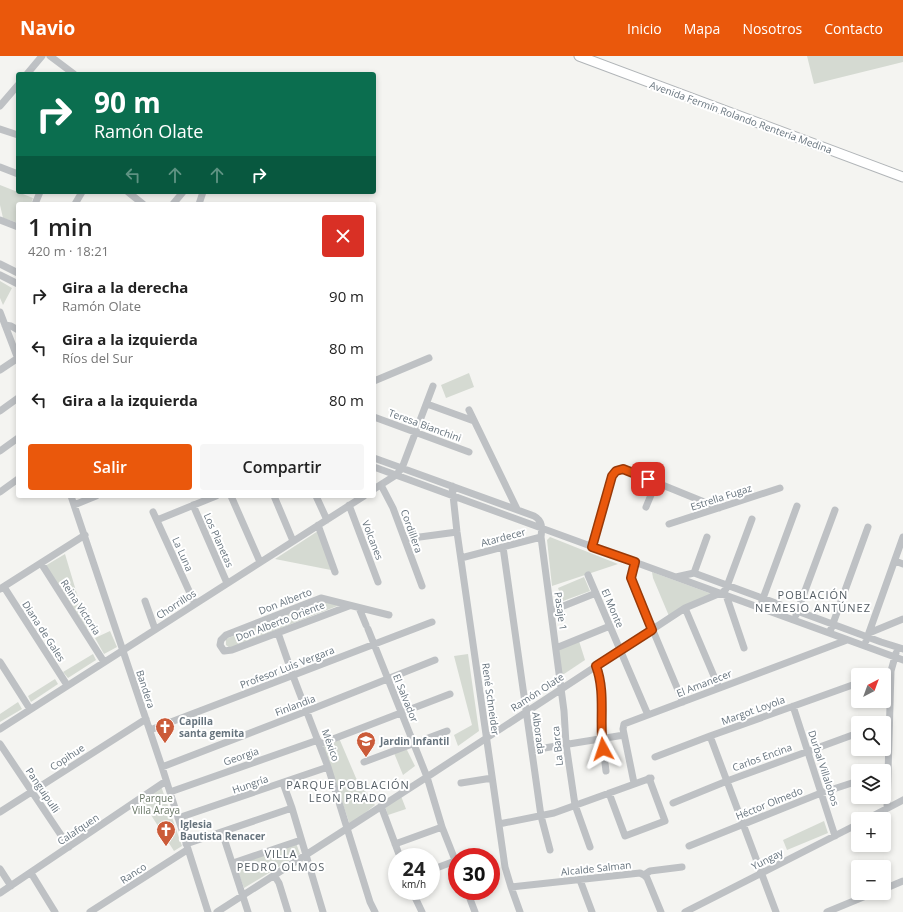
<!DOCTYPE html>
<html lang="es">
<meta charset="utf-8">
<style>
:root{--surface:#fff;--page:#f6f6f6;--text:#222;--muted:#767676;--accent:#ea580c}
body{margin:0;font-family:"Open Sans",sans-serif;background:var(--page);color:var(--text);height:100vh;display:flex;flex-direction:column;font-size:15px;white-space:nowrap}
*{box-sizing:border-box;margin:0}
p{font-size:13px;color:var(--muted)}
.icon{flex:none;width:22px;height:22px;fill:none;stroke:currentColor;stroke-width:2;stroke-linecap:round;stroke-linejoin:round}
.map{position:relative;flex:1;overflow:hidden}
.panel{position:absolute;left:16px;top:146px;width:360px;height:296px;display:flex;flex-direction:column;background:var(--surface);border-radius:4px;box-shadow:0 2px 6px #0003}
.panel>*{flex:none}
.hud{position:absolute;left:16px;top:16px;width:360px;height:122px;border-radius:4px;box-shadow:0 2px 6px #0003;background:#0b6e4f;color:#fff;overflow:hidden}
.needle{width:26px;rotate:41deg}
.fabs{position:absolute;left:851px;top:612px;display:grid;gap:8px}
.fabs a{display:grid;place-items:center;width:40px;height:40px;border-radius:4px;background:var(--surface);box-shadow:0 2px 6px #0003;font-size:20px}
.speed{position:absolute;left:388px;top:792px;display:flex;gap:8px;font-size:20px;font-weight:700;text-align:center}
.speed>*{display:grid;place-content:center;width:52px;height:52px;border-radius:50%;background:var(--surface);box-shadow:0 2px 6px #0003;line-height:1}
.speed small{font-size:10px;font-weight:400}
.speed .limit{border:6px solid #d22;background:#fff;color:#111}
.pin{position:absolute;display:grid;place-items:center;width:34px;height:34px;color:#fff;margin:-17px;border-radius:8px;box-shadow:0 2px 6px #0006}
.me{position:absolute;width:44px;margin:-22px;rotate:355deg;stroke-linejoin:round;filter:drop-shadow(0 0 3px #0008)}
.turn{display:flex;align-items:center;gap:14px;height:84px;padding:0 12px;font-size:18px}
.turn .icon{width:52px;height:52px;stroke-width:2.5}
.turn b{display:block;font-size:28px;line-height:34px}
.lanes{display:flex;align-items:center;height:38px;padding:0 12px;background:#0003;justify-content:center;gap:20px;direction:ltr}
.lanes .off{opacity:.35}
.round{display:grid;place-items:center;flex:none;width:42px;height:42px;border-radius:4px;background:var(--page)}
.headline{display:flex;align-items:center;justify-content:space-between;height:68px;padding:0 12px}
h1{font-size:24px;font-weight:600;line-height:30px}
.button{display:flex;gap:8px;margin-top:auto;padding:8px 12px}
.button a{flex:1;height:46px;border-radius:4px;background:var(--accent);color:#fff;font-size:16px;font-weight:600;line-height:46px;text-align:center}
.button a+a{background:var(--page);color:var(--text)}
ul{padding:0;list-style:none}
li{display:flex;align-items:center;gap:12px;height:52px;padding:0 12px}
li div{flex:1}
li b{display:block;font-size:15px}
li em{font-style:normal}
header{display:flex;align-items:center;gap:24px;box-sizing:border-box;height:56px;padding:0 20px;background:var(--accent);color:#fff}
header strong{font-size:19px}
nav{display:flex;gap:22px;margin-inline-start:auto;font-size:14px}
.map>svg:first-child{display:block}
.green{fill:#d5dad2}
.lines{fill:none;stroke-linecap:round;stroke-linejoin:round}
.major-casing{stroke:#b1b5b8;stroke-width:11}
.minor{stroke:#bec1c4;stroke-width:7}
.major{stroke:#fff;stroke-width:9}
.route-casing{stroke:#983908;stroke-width:10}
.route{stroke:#ea580c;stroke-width:7}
.labels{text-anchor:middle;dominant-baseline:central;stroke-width:4;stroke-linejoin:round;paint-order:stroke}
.street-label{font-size:10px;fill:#67747e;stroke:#fff}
.poi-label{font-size:10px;font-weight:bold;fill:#67747e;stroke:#fff;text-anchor:start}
.park-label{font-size:10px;fill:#687665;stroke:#fff}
.neighbourhood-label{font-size:11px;letter-spacing:1px;fill:#545d64;stroke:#fff}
</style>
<header>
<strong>Navio</strong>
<nav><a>Inicio</a><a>Mapa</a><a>Nosotros</a><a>Contacto</a></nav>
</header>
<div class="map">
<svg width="903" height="856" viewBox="0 0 903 856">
<rect width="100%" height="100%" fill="#f4f4f1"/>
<path class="green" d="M807 0H903V6L814 28Z
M0 129 33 142 31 148H18V167L3 162 0 149Z
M0 225 12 232 3 249 0 242Z
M469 317 474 331 446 342 441 329Z
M318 475 331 514 275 503Z
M550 481 618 508 552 530 547 484Z
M65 498 88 575 45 510Z
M652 516 712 538 669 560 653 522Z
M584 521 590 535 563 545 558 532Z
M321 543 340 549 230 592 226 589V583Z
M110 575 117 591 104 598 95 582Z
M579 585 585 604 561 620 558 594Z
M93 598 96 604 68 622 63 616Z
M468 598 479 675 458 690 454 679 472 669 454 600Z
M55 623 58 628 31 646 28 640Z
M18 646 22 653 0 666V658Z
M339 682 356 722 375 749 350 769 323 689Z
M406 692 415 710 403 719 394 697Z
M161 730 182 790 174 795 142 745Z
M401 740 406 753 388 759 385 750Z
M824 765 828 777 787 794 783 784Z
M296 787 300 798 244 832 235 808Z"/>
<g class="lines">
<g class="major-casing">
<path id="major" d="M579 0 903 121"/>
</g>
<path class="minor" d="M50 0 74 18
M27 18 42 0
M0 50 18 29
M0 73 18 79
M0 111 18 118
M128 136 143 148
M35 148 40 136
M75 148 82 136
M173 148 183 136
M199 148 203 136
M0 164 18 171
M0 208 18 217
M0 219 18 228
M0 256 18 303
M5 269 11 270 18 274
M0 314 18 302
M374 325 429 302
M427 348 474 365
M469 354 517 453
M0 355 18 342
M374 361 469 396
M0 395 18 382
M374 402 534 460C543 465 542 472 541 481L461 502
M374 411 903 604
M381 429 393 452 422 530
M452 430 457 476 505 811 511 831 520 856
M374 433 396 419 402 412 433 330
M0 436 18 423
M71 440 162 711 208 856
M231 440 260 506
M274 440 293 485
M316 440 327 464
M74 449 96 440
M193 449 227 527
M349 449 378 526
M646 451 656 427
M153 456 195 548
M157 464 216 440
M669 468 780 432
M318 469 335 516
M541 481 564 655 566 688 575 749 590 791
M405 483 457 476
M503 491 541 760 550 794
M592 491 612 420 617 415 623 413 719 452
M895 505 903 508
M635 506 631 522 683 646
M41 507 104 606
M694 517 707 481
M588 519 648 659
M676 521 694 517 881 586 903 593
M4 531 67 629
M0 533 85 479
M726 539 744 592
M145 545 155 573
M762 545 797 450
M349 550 232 594 224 595 220 589 221 584 226 579 321 542 389 559
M359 552 366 569
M685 552 719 632
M551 555 596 537
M796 559 835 454
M368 573 427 721 442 771 457 809
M831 573 868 471
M278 577 293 620 328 711 370 846 375 856
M869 577 903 563
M866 585 903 481
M556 592 610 570
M0 606 30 653
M596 610 600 624 602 683 606 715
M880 619 891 615
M793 650 835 780
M0 673 364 440
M150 674 432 566
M710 680 776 856
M0 688 69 791
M320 688 450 638
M532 694 624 679
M655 701 710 680 858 627
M364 706 447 675
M162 711 307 655 435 604
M283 727 292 752 323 856
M461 727 492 722
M634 727 623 673 624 668 847 584
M170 736 318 684
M609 737 625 780 665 765 649 722
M673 747 727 725 858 677
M381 750 400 801
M887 752 891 615 896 597
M0 756 146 663
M178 762 328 711
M867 763 903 744
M499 768 554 757 651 722
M222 776 248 856
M186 788 292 752
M395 788 442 771
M689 790 821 737 858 725
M233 807 301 784
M0 813 11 830
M431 814 455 805
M31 817 55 856
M274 819 279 827 288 856
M644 819 647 822 661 856
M580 824 592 856
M511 831 640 817 644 819 650 815 682 811
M884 833 903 825
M412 835 422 856
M467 835 475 856
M0 837 166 725
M90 856 187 794
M217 856 427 721 685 552 723 536 726 533 752 463
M685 856 858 768
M827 856 873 837"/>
<use href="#major" class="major"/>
</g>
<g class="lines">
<g class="route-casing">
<path id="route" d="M603 693C599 666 606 636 596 610L652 574 631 522 635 506 592 491 612 420 616 415 623 413 648 423"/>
</g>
<use href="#route" class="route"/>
</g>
<defs>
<g id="church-pin" transform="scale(1)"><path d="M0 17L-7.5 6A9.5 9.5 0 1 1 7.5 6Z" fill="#cb5b39" stroke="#fff"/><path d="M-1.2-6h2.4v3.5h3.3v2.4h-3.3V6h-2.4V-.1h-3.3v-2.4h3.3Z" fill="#fff"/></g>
<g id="school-pin" transform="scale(1)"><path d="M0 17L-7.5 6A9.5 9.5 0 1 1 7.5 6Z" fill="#cb5b39" stroke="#fff"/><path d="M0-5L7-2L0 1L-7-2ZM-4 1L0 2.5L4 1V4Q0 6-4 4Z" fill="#fff"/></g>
</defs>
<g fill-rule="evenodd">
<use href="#church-pin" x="165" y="671"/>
<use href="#school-pin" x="366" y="685"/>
<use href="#church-pin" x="166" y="774"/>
</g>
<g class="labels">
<g class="street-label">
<text transform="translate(741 61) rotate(20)">Avenida Fermín Rolando Rentería Medina</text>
<text transform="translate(425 369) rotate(20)">Teresa Bianchini</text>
<text transform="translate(721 441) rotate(-18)">Estrella Fugaz</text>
<text transform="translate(412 475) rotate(70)">Cordillera</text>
<text transform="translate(503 481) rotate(-15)">Atardecer</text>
<text transform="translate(219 484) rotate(66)">Los Planetas</text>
<text transform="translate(373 484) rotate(69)">Volcanes</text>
<text transform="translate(183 498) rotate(66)">La Luna</text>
<text transform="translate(285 545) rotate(-21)">Don Alberto</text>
<text transform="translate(176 548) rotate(-33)">Chorrillos</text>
<text transform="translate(81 551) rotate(57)">Reina Victoria</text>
<text transform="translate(613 552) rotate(67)">El Monte</text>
<text transform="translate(561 555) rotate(82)">Pasaje 1</text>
<text transform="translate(280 565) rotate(-21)">Don Alberto Oriente</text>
<text transform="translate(44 575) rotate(57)">Diana de Gales</text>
<text transform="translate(287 611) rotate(-21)">Profesor Luis Vergara</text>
<text transform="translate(704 627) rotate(-21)">El Amanecer</text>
<text transform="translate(146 633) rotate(72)">Bandera</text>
<text transform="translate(537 636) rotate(-33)">Ramón Olate</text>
<text transform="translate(406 642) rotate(68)">El Salvador</text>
<text transform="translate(491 643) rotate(82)">René Schneider</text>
<text transform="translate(295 649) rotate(-21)">Finlandia</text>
<text transform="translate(753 654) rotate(-20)">Margot Loyola</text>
<text transform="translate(539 677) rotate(82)">Alborada</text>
<text transform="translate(331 689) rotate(70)">México</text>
<text transform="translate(557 690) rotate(-96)">La Barca</text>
<text transform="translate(241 700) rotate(-19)">Georgia</text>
<text transform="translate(67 701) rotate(-33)">Copihue</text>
<text transform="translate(762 701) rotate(-20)">Carlos Encina</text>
<text transform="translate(824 712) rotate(72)">Durbal Villalobos</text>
<text transform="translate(250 728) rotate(-19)">Hungría</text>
<text transform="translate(43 734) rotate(56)">Panguipulli</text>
<text transform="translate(769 747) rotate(-22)">Héctor Olmedo</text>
<text transform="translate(78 773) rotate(-34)">Calafquen</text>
<text transform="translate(767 803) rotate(-27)">Yungay</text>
<text transform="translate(596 812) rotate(-6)">Alcalde Salman</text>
<text transform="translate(133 817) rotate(-33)">Ranco</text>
</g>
<g class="poi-label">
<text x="179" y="665">Capilla<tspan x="179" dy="12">santa gemita</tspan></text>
<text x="380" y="685">Jardin Infantil</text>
<text x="180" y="768">Iglesia<tspan x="180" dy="12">Bautista Renacer</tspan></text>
</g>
<g class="park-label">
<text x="156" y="742">Parque<tspan x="156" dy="12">Villa Araya</tspan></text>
</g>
<g class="neighbourhood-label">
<text x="813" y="538">POBLACIÓN<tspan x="813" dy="13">NEMESIO ANTÚNEZ</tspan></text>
<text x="348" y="728">PARQUE POBLACIÓN<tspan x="348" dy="13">LEON PRADO</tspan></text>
<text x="281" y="797">VILLA<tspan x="281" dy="13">PEDRO OLMOS</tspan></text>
</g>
</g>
</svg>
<div class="fabs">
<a><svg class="needle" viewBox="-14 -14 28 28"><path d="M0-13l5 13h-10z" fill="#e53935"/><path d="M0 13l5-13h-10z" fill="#767676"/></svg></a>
<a><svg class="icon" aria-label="search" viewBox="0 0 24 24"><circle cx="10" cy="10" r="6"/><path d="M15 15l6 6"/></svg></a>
<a><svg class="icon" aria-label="layers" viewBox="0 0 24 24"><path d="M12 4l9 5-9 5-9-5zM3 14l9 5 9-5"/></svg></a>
<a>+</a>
<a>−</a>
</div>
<div class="speed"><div>24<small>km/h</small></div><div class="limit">30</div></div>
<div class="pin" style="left:648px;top:423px;background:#d93025"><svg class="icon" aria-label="arrive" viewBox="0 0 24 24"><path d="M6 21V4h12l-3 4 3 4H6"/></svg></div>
<svg class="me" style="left:603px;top:693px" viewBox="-20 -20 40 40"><path d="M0-17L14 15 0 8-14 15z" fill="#ea580c" stroke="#fff" stroke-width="4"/></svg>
<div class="hud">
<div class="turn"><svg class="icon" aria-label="right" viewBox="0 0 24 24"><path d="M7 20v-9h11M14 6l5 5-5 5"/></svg><div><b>90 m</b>Ramón Olate</div></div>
<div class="lanes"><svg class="icon off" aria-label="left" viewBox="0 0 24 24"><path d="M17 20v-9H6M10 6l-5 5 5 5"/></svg><svg class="icon off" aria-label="ahead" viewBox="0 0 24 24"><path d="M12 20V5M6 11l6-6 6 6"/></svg><svg class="icon off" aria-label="ahead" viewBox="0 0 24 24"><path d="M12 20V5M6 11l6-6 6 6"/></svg><svg class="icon" aria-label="right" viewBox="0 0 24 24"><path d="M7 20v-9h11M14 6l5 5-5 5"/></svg></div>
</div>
<section class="panel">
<div class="headline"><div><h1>1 min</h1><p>420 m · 18:21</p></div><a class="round" style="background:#d93025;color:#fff"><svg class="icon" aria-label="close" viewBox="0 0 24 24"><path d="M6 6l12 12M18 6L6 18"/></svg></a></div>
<ul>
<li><svg class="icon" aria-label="right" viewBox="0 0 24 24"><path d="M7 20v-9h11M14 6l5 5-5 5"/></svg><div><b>Gira a la derecha</b><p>Ramón Olate</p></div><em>90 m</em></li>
<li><svg class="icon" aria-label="left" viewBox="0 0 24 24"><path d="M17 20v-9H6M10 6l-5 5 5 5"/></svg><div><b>Gira a la izquierda</b><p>Ríos del Sur</p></div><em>80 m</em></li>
<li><svg class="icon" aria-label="left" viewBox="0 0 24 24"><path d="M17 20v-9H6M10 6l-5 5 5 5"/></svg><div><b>Gira a la izquierda</b></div><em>80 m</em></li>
</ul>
<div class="button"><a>Salir</a><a>Compartir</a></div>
</section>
</div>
